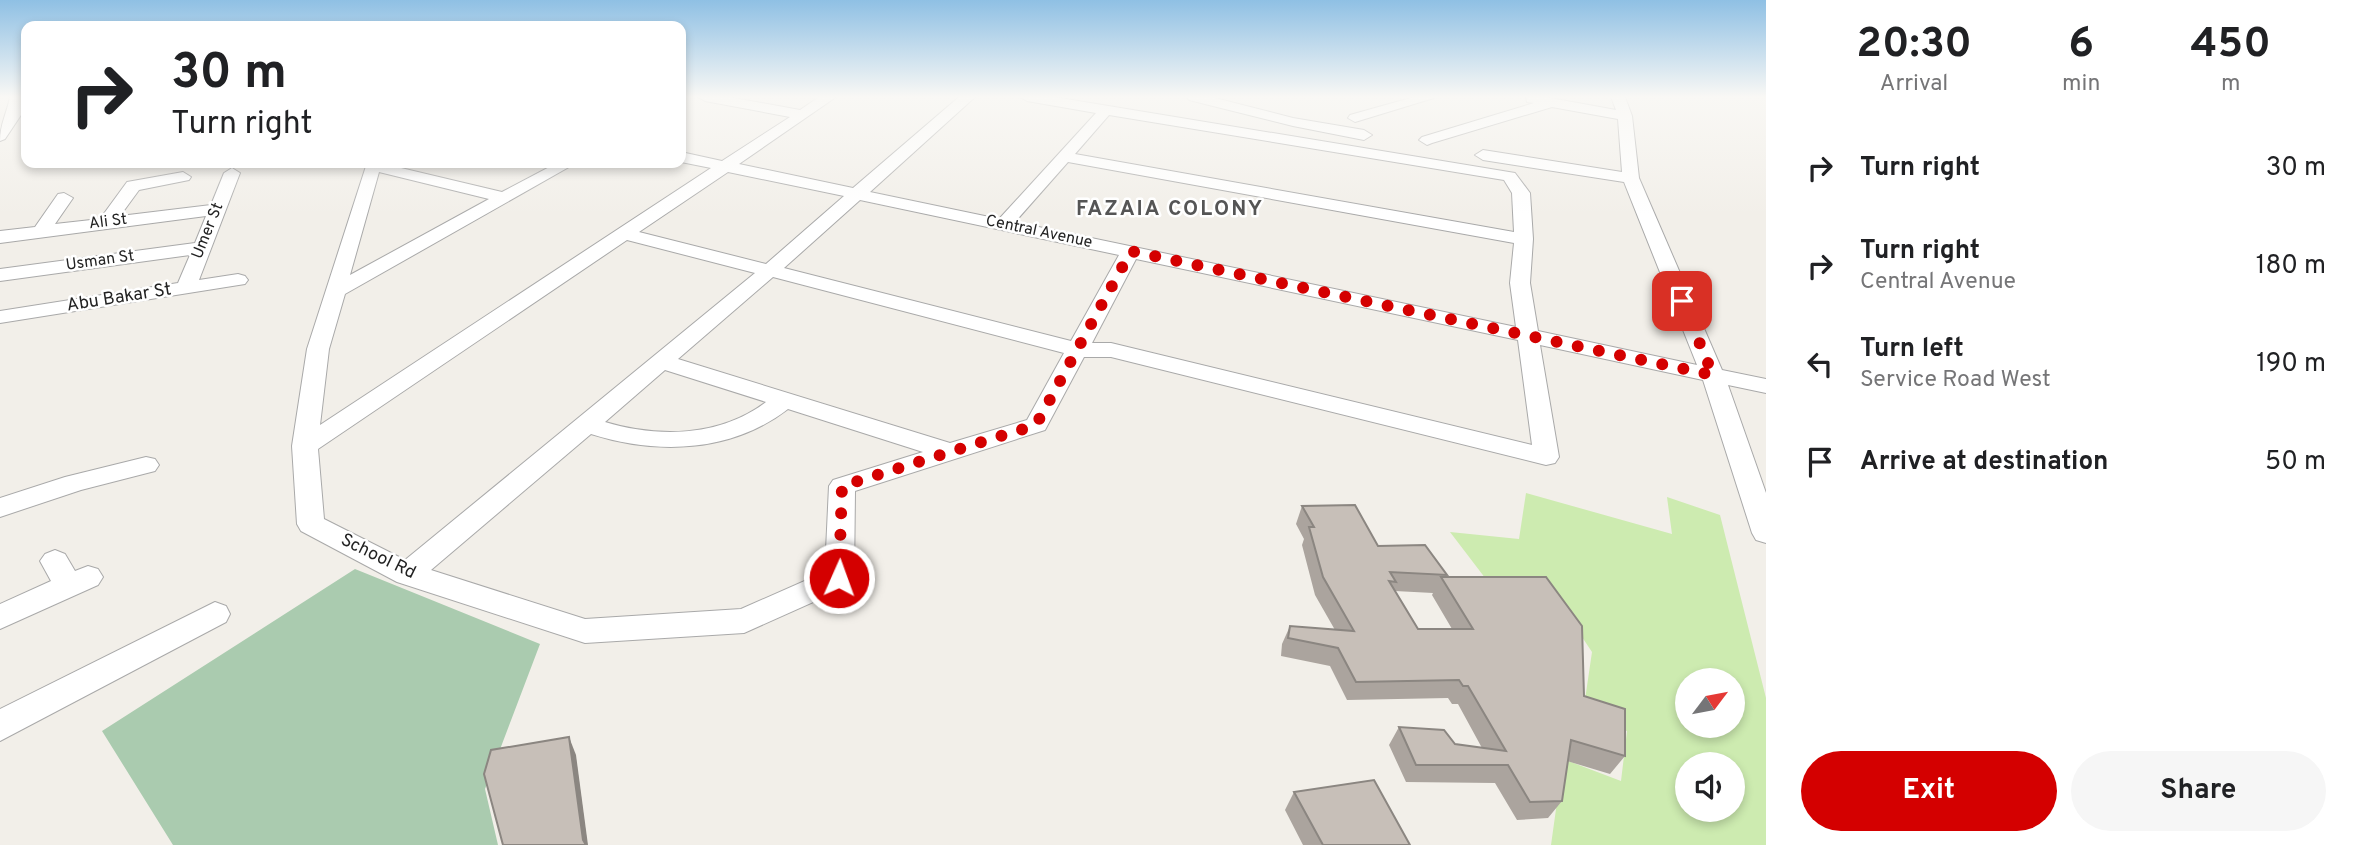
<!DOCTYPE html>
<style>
:root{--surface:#fff;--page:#f6f6f6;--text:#202124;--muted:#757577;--accent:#d40000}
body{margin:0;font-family:Overpass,sans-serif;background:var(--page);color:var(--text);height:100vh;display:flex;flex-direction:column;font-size:26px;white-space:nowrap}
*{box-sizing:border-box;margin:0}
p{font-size:23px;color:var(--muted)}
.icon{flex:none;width:38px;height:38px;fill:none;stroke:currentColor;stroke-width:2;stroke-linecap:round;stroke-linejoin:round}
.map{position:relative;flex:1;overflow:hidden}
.panel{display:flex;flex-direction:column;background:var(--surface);width:595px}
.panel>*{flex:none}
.hud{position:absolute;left:21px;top:21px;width:665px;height:147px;border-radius:14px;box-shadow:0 4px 10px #0003;background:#fff;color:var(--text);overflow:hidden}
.needle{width:46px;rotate:58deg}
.buttons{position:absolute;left:1675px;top:668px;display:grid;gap:14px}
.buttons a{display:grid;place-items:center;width:70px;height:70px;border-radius:50%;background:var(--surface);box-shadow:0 4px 10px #0003;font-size:35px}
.pin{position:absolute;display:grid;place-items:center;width:60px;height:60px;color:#fff;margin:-30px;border-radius:14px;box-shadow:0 4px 10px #0006}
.me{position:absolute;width:77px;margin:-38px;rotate:2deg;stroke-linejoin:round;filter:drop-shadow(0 0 5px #0008)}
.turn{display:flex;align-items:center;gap:24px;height:147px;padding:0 35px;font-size:32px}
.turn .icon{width:91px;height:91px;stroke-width:2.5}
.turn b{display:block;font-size:49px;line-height:60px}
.eta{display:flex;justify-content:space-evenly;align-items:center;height:119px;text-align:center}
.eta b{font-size:42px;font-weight:700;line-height:49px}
.primary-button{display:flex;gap:14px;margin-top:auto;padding:14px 35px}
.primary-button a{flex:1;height:80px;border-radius:42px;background:var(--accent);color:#fff;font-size:28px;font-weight:700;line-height:80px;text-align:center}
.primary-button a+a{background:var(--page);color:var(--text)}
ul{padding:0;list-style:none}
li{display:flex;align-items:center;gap:21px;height:98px;padding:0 35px}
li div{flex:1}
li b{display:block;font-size:26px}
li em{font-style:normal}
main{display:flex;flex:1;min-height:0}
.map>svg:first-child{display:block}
.grass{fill:#cdebb0;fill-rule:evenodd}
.cemetery{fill:#aacbaf}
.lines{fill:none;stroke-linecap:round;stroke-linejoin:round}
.minor-casing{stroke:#a9a9a9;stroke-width:2}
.minor{fill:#fff;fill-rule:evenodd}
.wall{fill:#aba49e;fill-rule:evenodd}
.shaded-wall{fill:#8b8681}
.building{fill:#c7bfb8;stroke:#8b8681;stroke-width:2}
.route{stroke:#d40000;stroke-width:12;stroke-dasharray:0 21.6}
.labels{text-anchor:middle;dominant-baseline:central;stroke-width:5;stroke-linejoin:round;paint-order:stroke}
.far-street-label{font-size:16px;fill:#222;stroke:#fff}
.street-label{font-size:18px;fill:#222;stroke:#fff}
.far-district-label{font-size:21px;font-weight:bold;letter-spacing:2px;fill:#555;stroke:#fff}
</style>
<main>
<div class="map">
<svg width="1766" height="845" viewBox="0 0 1766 845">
<rect width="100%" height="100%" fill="#f2efe9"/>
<path class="grass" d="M1526 493 1672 534 1667 497 1720 515 1766 698V845H1551L1563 759 1621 781 1627 731 1582 720 1592 652 1550 589 1492 587 1450 532 1519 539ZM1687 681H1732V726H1687ZM1687 765H1732V810H1687Z"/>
<path class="cemetery" d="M355 569 540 644 485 789 498 845H173L102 731Z"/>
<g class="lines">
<g class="minor-casing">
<path id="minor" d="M10 97H24L21 115 5 139 0 141C0 124 7 113 10 97Z
M698 97H729L800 110 819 97H836L739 164 853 188 959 97H975L870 192 999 219 1096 113 1027 101 1020 97H1054L1515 173 1530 193 1533 239 1530 283 1538 331 1697 365 1624 182 1483 160 1475 155 1483 150 1622 172 1618 119 1552 107 1432 143 1427 145 1419 140 1422 137 1534 103 1527 102 1526 97H1545L1616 110 1611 97H1625L1632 116 1639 178 1722 370 1766 379V393L1728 385 1766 493V543L1756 540 1752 533 1703 380 1540 345 1559 457 1555 463 1546 465 1111 357H1084L1045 430 855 491 854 578 849 586 744 633 585 643 397 582 301 531 297 524 292 446 307 349 367 163H380L502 192 557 163H576L345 294 329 349 320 425 711 168 681 162V152L722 161 790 117 705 101ZM1109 115 1504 180 1512 193 1514 232 1075 154ZM1068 162 1514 243 1510 283 1516 327 1015 222ZM379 172 489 199 350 275ZM728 172 844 196 766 264 639 232ZM860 200 1119 255 1071 341 784 268ZM627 240 755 273 405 560 324 519 318 449ZM1136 259 1518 340 1532 445 1111 343H1092ZM773 277 1064 353 1027 420 950 443 678 359ZM665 370 766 402C720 437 658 438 605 422ZM788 409 923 452 833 480 829 486 825 572 741 609 585 619 431 570 591 434C657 455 731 453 788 409Z
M1187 97H1211L1293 118 1364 130 1372 135 1364 140 1293 126 1189 100Z
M1414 97H1437L1355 122 1348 118 1350 115Z
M232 168 240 173 199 280 238 274 245 276 248 280 245 284 0 323V311L178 283 190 255 0 281V269L195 243 206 216 0 243V231L35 227 58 194 64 193 73 198 55 224 100 219 127 182 183 172 191 177 189 180 139 190 120 216 211 205 224 173Z
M146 457 155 459 159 465 155 471 81 490 0 517V498L65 477Z
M55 550 65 554 75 571 88 566 98 569 103 577 98 585 0 629V604L51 581 40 561 45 554Z
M215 602 226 606 230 614 226 622 0 741V709Z"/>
</g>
<use href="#minor" class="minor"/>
</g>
<path class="wall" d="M1302 506 1378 546 1447 575 1446 577 1584 696 1625 756 1610 774 1567 761 1562 801 1548 818 1517 820 1495 783 1406 782 1389 745 1399 727 1455 744 1482 748 1458 704H1452L1448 698 1347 700 1330 666 1281 656 1282 644 1290 626 1335 630 1315 595 1302 545 1304 539 1296 524ZM1395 591 1433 593 1432 595 1452 629H1418Z
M1294 792 1410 845H1303L1285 810Z"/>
<path class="shaded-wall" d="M569 737 576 755 588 845H585L583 840Z"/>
<path class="building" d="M1355 505 1378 546 1425 545 1447 575 1390 572 1396 582 1389 581 1418 629H1473L1441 577H1546L1582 626 1584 696 1625 709V756L1571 740 1562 801 1530 802 1508 765H1416L1399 727 1444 730 1455 744 1506 751 1468 686H1463L1459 680 1356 682 1338 648 1288 638 1290 626 1354 631 1323 577 1309 527H1314L1302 506Z
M569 737 583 840 586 845H503L484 774 491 750Z
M1374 780 1410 845H1323L1294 792Z"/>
<linearGradient id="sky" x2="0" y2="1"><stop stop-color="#8fc0e4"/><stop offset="0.45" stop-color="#f9f8f5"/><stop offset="1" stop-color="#f9f8f5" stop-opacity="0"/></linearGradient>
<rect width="1766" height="215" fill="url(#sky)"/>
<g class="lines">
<path class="route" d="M839 578 842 486 1036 425 1131 251 1713 375 1682 301"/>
</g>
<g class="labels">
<g class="far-street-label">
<text transform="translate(108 222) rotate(-7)">Ali St</text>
<text transform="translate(208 231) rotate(-68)">Umer St</text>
<text transform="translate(1039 232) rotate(12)">Central Avenue</text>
<text transform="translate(100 261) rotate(-8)">Usman St</text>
</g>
<g class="street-label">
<text transform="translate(119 298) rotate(-9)">Abu Bakar St</text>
<text transform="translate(378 557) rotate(26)">School Rd</text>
</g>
<g class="far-district-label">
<text x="1170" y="209">FAZAIA COLONY</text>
</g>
</g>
</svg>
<div class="buttons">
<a><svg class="needle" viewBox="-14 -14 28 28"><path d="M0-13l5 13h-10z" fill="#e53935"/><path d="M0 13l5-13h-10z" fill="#757577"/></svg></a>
<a><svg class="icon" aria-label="sound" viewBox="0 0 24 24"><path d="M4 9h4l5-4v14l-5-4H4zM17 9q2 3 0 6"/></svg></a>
</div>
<div class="pin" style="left:1682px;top:301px;background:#d93025"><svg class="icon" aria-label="arrive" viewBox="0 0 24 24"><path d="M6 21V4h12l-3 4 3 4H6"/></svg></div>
<svg class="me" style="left:839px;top:578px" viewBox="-20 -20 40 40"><circle r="17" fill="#d40000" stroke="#fff" stroke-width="3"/><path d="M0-11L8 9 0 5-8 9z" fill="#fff"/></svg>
<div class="hud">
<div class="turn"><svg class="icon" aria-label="right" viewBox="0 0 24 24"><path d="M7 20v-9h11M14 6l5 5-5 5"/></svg><div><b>30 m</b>Turn right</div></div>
</div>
</div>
<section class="panel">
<div class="eta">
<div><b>20:30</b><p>Arrival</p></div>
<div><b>6</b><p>min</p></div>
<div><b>450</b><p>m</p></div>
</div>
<ul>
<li><svg class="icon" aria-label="right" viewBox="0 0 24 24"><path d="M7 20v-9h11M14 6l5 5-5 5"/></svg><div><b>Turn right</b></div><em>30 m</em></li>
<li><svg class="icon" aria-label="right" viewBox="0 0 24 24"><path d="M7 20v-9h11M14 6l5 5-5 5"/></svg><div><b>Turn right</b><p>Central Avenue</p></div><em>180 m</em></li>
<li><svg class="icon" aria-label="left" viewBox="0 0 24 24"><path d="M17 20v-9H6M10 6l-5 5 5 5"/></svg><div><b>Turn left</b><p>Service Road West</p></div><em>190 m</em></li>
<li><svg class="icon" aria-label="arrive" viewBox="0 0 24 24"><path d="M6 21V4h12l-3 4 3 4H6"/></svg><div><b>Arrive at destination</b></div><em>50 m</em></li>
</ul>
<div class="primary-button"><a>Exit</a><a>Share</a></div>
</section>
</main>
